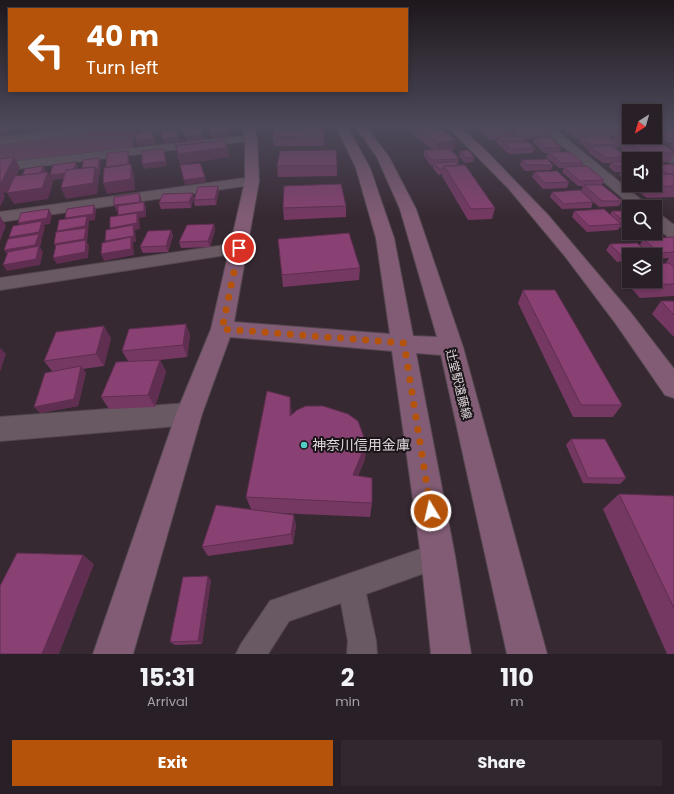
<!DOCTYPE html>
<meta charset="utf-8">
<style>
:root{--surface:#291f26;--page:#31272e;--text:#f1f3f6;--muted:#a5a2a7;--line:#453d43;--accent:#b45309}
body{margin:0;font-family:Poppins,"Noto Sans JP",sans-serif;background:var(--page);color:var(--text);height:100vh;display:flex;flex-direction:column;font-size:15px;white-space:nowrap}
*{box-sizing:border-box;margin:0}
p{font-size:13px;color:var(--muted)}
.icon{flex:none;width:22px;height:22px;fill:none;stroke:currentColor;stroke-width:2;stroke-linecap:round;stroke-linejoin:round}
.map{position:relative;height:654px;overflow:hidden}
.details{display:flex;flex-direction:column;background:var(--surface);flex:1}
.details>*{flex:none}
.guide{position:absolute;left:8px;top:8px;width:400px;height:84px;border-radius:0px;box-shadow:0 2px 6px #0003,0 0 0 1px var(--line);background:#b45309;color:#fff;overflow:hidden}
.needle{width:26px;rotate:217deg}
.controls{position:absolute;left:622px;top:104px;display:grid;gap:8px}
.controls a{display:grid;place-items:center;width:40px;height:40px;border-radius:0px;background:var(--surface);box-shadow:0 2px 6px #0003,0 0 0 1px var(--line);font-size:20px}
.pin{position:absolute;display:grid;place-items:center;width:34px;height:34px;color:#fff;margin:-17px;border:2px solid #fff;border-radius:50%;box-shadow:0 1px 4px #0007}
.me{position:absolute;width:44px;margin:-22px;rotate:351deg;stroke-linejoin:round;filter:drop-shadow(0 0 3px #0008)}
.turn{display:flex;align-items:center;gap:14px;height:84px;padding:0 12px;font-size:18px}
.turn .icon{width:52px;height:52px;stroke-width:2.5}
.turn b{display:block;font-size:28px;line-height:34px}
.eta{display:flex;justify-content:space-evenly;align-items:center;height:68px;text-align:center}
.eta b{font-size:24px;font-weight:700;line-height:28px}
.primary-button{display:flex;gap:8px;margin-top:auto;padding:8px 12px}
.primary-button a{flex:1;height:46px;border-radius:0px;background:var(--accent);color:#fff;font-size:16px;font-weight:700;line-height:46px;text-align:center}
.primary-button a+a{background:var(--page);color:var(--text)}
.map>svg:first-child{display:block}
.green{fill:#713e60}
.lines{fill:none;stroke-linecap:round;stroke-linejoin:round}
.lane-casing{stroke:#544850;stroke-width:2}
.street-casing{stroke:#544850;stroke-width:2}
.secondary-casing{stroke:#544850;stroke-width:2}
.path{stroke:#92868d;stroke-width:1.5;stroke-dasharray:1.5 1.5;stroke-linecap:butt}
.lane{fill:#695963;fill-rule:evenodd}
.street{fill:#695963;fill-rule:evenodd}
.secondary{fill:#825c75;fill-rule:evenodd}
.wall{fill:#753862}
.shaded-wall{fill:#5f2e50}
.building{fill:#884172;stroke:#5f2e50}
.route{stroke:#b45309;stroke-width:7;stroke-dasharray:0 12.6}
.poi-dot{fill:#54cdc7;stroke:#1a1418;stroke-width:1.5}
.labels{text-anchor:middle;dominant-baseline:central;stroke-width:4;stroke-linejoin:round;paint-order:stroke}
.street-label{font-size:12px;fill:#e0d6dc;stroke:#1a1418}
.near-poi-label{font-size:14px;fill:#e0d6dc;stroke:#1a1418;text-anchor:start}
</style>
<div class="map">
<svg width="674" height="654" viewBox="0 0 674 654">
<rect width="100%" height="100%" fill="#372932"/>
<path class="green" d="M134 126 133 149 0 163V145Z"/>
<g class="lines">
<g class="lane-casing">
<path id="lane" d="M438 543 447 547 451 556 447 565 366 594 376 641 377 654H347L348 641 341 603 289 621 268 654H236L241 644 270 601Z"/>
</g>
<g class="street-casing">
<path id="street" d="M82 126H113L108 129 0 145V137Z
M539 126H551L650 207H633Z
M617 126H629V134L625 133Z
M251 135 255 136 257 138 255 140 0 171V163Z
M633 137H647L674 154V163L669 162Z
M252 177 257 178 259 181 257 184 0 222V212Z
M655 213 661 215 674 225V238L668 237 655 226Z
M239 243 245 244 248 248 245 252 0 290V278Z
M189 403 198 406 202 414 198 422 189 425 0 441V417Z"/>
</g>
<g class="secondary-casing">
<path id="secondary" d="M242 126H253L257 138 259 181 234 322 390 334 376 238 356 168 336 126H347L370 168 394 238 413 336 437 337 400 209 377 157 355 126H366L389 157 416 209 463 347 547 654H507L441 355 416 353 455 556 471 654H431L421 556 392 351 230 337 202 414 133 654H93L176 414 211 329 245 181V138Z
M447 126H459L488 153 548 215 631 313 674 369V398L665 395 616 324 564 255 509 189Z"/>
</g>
<path class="path" d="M127 127 134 126"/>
<use href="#lane" class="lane"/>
<use href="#street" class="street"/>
<use href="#secondary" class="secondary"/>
</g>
<path class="wall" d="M226 126 229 132 230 136 214 139 209 130 208 127 200 128 203 134 204 139 206 142 227 147 229 157 180 164 177 153 188 141 183 132 182 127Z
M324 126V146H274L273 137Z
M403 126H436L456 140 454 150H452L459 159 458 164 495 208 492 219 468 220 442 176 443 174 438 175 433 168V165L431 166 424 156V150H433Z
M506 126H542L550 133 549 137 561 147 560 152 583 163 582 166 604 180 602 185 622 201 619 206 599 207 581 191 583 186H578L562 172 564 168H559L546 157 548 153H544L533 142 534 138 525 139 526 140V142L535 148 533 153 508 154 502 147 503 146H500L496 141V140H489L481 131 482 127 512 134V136H515L510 131 511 127H507Z
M567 126H615L623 131 621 136 607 137 613 140 614 137 647 141 674 151V154L670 162H655V159H633L622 152 623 149 618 146 616 149 628 157 626 162 629 161V181H627L619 175 621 172H615L609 167 611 163H603L588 152 589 150 579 142 580 138H575L566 131Z
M655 126 671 127 669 130H674V149L670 147 672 143H668L655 135 656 132H655Z
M460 151 474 157 473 162 465 163 459 156Z
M521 160 553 165 551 170 525 171 520 165Z
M674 164V197L647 198 631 186 632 185H655V165Z
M277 166H337V176L278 177Z
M534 172 569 182 567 188 543 189 532 177Z
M219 191 216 205 195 206 194 200Z
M552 192 593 202 591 208 562 209 550 197Z
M193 193 191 208 161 209 159 203Z
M346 206V217L284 220 283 208Z
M574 211 610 215 612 211H629V231H625L620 227 618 230 587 232 572 217Z
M655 221 659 224 655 230Z
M214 224 215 230 210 247 181 248 179 242Z
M171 230 173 236 168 252 143 253 140 247Z
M674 237V296L640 298 621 277 628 265H629V281H655L669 258 656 259 655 258V255H651L640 245 643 239Z
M278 239 360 268 359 280 283 287Z
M610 244 650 254 649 255H629V261L617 262 606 250Z
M523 290 622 405 613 417H573L518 303Z
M661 301H674V336H673L652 314Z
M186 324 190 336 187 357 160 360 166 372 155 407 109 409 101 397 128 361 122 351Z
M111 338 104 366 83 369 86 373 78 406 40 413 52 371 44 361Z
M292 414 366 443 365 459 358 476 372 503 370 517 277 513 296 525 293 544 208 556 202 547 251 509 246 497Z
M571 439 626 478 620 484 583 483 566 445Z
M619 494 674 496V654H667L603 509Z
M211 580 202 644 175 645 170 642Z"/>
<path class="shaded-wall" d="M11 126H13V134L0 136V131Z
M35 126H42V130L24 133 22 128Z
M44 126H55V128L45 130Z
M197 126H210L198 128Z
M163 127 164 132 140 136 139 131Z
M229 132 230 136 214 139 213 134Z
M203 134 204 139 188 141 187 136Z
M178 137 180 141 165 144 163 139Z
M154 139 156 144 137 146 136 141Z
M456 140 454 150 436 153 438 143Z
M227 147 229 157 180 164 178 154Z
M163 149 167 166 144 169 142 164Z
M128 151 129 156 130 171 108 174Z
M14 157 20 168 9 192 3 193 5 197 0 207V182Z
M99 158 101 163 100 175H98L99 177 97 194 66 199 61 188 95 167Z
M76 162 78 167 76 177 52 180 50 175Z
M131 164 134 174 135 190 107 194 103 183Z
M43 166 46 171 43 181 24 183Z
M48 172 53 182 48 199 14 204 7 193Z
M205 177 206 182 185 185 184 180Z
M218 186 219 191 216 205 215 199Z
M139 193 141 198 142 207 116 211 114 205Z
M193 193 194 199 191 208 189 202Z
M144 202 146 207V217L139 218 140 229 135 230 136 242H133L134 255 104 261 101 254 107 247 105 241 112 234 110 228 120 221 118 215Z
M94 205 96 210 95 220 89 221V222L88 232V234L87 242 89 246 88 258 57 264 53 258 57 250 54 244 60 237 57 231 68 224 65 218Z
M49 209 52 215 50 224 44 225 45 227 42 238H41L42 240 40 247 43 252 40 265 7 271 3 265 8 256 4 250 13 243 9 237 22 229 18 223Z
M0 216 6 226 0 241Z
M214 224 215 230 210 247 208 241Z
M171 230 173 236 168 252 166 246Z
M186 324 190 336 187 357 183 345Z
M104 326 111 338 104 366 96 354Z
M0 348 6 354 0 372Z
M160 360 166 372 155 407 148 395Z
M81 366 86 373 78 406 40 413 34 407Z
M290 397 292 415 290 416Z
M366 443 365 459 352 490 353 475Z
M294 515 296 525 293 544 291 534Z
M83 555 94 564 59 654H42Z
M208 576 211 580 202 644 198 641Z"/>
<path class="building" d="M0 126H11L10 130 0 131Z
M22 126H35L22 128Z
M138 126H163V127L139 131Z
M187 126H199L203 134 187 136 182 127Z
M208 126H226L229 132 213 134Z
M275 126H324V136L273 137Z
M416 126H436L456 140 438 143Z
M500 126H504L512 134 490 135 482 127Z
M511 126H542L550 133 519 134Z
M567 126H592L602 132 577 133Z
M597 126H615L623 131 606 132Z
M655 126H669L671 127 655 128Z
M175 129 178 137 163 139 160 130Z
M151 130 154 139 136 141 134 133Z
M657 130H674V138H670Z
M522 136 526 140 501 141 497 137Z
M607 136 618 144 591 145 580 137Z
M549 137 561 147 546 148 534 138Z
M614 137H640L647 141 627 142 625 144Z
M205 139 206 142 176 146V148L175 143Z
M224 140 227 147 178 154 176 146Z
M656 141 674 151V152L644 153 627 142Z
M504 142H528L535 148 510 149Z
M611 146 628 157 606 158 590 147Z
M163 149 166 161 142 164V151Z
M450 149 459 159 431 160 424 150Z
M336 150 337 166H277L280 151Z
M468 150 474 157 466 158 460 151Z
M128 151V164L106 167 107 153Z
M548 152H570L583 163H561Z
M14 157 2 181 0 182V159Z
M99 158 98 169H96L95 167 82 168 83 160Z
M547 159 553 165H527L521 160Z
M629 161V166L618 167 611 162Z
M76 162 74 169 66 170 65 173 50 175 53 165Z
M455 162 459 166H444V169H439L434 163Z
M200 163 205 177 184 180 180 165Z
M131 164V179L103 183 104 168Z
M674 164V174H668L655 166V165Z
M465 165 495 208 471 209 444 166Z
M43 166 41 173 22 175 25 169Z
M587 166 604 180 580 181 564 167Z
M95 167 93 183 61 188 66 170Z
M622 169H629V174Z
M655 170 661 174H655Z
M557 171 569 182 545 183 534 172Z
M48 172 42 188 7 193 15 176Z
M672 174 674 176V186L653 187 650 185H655V175Z
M341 184 346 206 283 208 284 186Z
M584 185H602L622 201H602Z
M218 186 215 199 194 200 198 187Z
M580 190 593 202 564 204 552 192Z
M139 193 140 202 114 205V197Z
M193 193 189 202 159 203 163 194Z
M144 202V211L118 215V206Z
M94 205 93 214 65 218 67 209Z
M49 209 47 218 18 223 21 213Z
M604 209 621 224 589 226 574 211Z
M612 211H629V225H628Z
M137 213V223L110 228V217Z
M87 216 85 226 57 231 59 220Z
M42 221 39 232 9 237 13 226Z
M655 221 659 224H655Z
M214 224 208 241 179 242 187 225Z
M133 225 134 236 105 241 106 230Z
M86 228 84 239 54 244 56 232Z
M171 230 166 246 140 247 148 231Z
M349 233 360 268 282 275 278 239Z
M39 234 35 245 4 250 8 239Z
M131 237V249L101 254 102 243Z
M674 237V252L660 253 643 239Z
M86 240 85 252 53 258 56 245Z
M637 243 650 254 621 255 610 244Z
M39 246 36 259 3 265 8 252Z
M669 263 674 267V284L648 285 644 281H655V264Z
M523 290H555L622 405H581Z
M661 301H674V315Z
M186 324 183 345 122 351 129 329Z
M104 326 96 354 44 361 56 332Z
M160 360 148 395 101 397 116 362Z
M81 366 74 399 34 407 45 373Z
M267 391 290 397V416L297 410 306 406H323L348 414 358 421 366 443 353 475 372 478V503L246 497Z
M571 439H605L626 478H588Z
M619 494 674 496V608Z
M216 505 294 515 291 534 202 547Z
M17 553 83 555 42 654H0V586Z
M208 576 198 641 170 642 183 577Z"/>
<linearGradient id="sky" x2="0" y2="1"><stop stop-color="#1e171c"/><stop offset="0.58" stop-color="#4d495a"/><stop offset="1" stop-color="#4d495a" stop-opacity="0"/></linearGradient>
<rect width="674" height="218" fill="url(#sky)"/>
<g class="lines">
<path class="route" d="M239 248 222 329 404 343 431 511"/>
</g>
<circle class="poi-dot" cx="304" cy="445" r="4"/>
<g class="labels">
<g class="street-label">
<text transform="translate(459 384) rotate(76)">辻堂駅遠藤線</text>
</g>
<g class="near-poi-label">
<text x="312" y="445">神奈川信用金庫</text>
</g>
</g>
</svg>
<div class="controls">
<a><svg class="needle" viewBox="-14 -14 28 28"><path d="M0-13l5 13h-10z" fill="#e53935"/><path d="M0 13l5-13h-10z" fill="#a5a2a7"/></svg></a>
<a><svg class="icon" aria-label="sound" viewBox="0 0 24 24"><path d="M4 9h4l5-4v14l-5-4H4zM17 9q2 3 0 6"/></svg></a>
<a><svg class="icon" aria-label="search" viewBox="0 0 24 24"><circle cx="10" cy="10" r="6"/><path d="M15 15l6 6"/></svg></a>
<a><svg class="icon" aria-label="layers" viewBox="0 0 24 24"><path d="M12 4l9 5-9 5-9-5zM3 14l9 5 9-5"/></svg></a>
</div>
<div class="pin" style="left:239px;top:248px;background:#d93025"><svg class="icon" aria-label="arrive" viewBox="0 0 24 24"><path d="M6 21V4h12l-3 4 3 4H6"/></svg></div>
<svg class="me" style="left:431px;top:511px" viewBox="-20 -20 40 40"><circle r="17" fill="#b45309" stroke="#fff" stroke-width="3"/><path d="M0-11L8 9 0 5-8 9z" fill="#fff"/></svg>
<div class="guide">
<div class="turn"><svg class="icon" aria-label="left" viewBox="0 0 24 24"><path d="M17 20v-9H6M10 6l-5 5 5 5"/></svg><div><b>40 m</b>Turn left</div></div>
</div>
</div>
<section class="details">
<div class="eta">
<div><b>15:31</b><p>Arrival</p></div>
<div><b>2</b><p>min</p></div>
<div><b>110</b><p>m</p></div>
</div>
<div class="primary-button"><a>Exit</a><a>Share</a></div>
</section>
